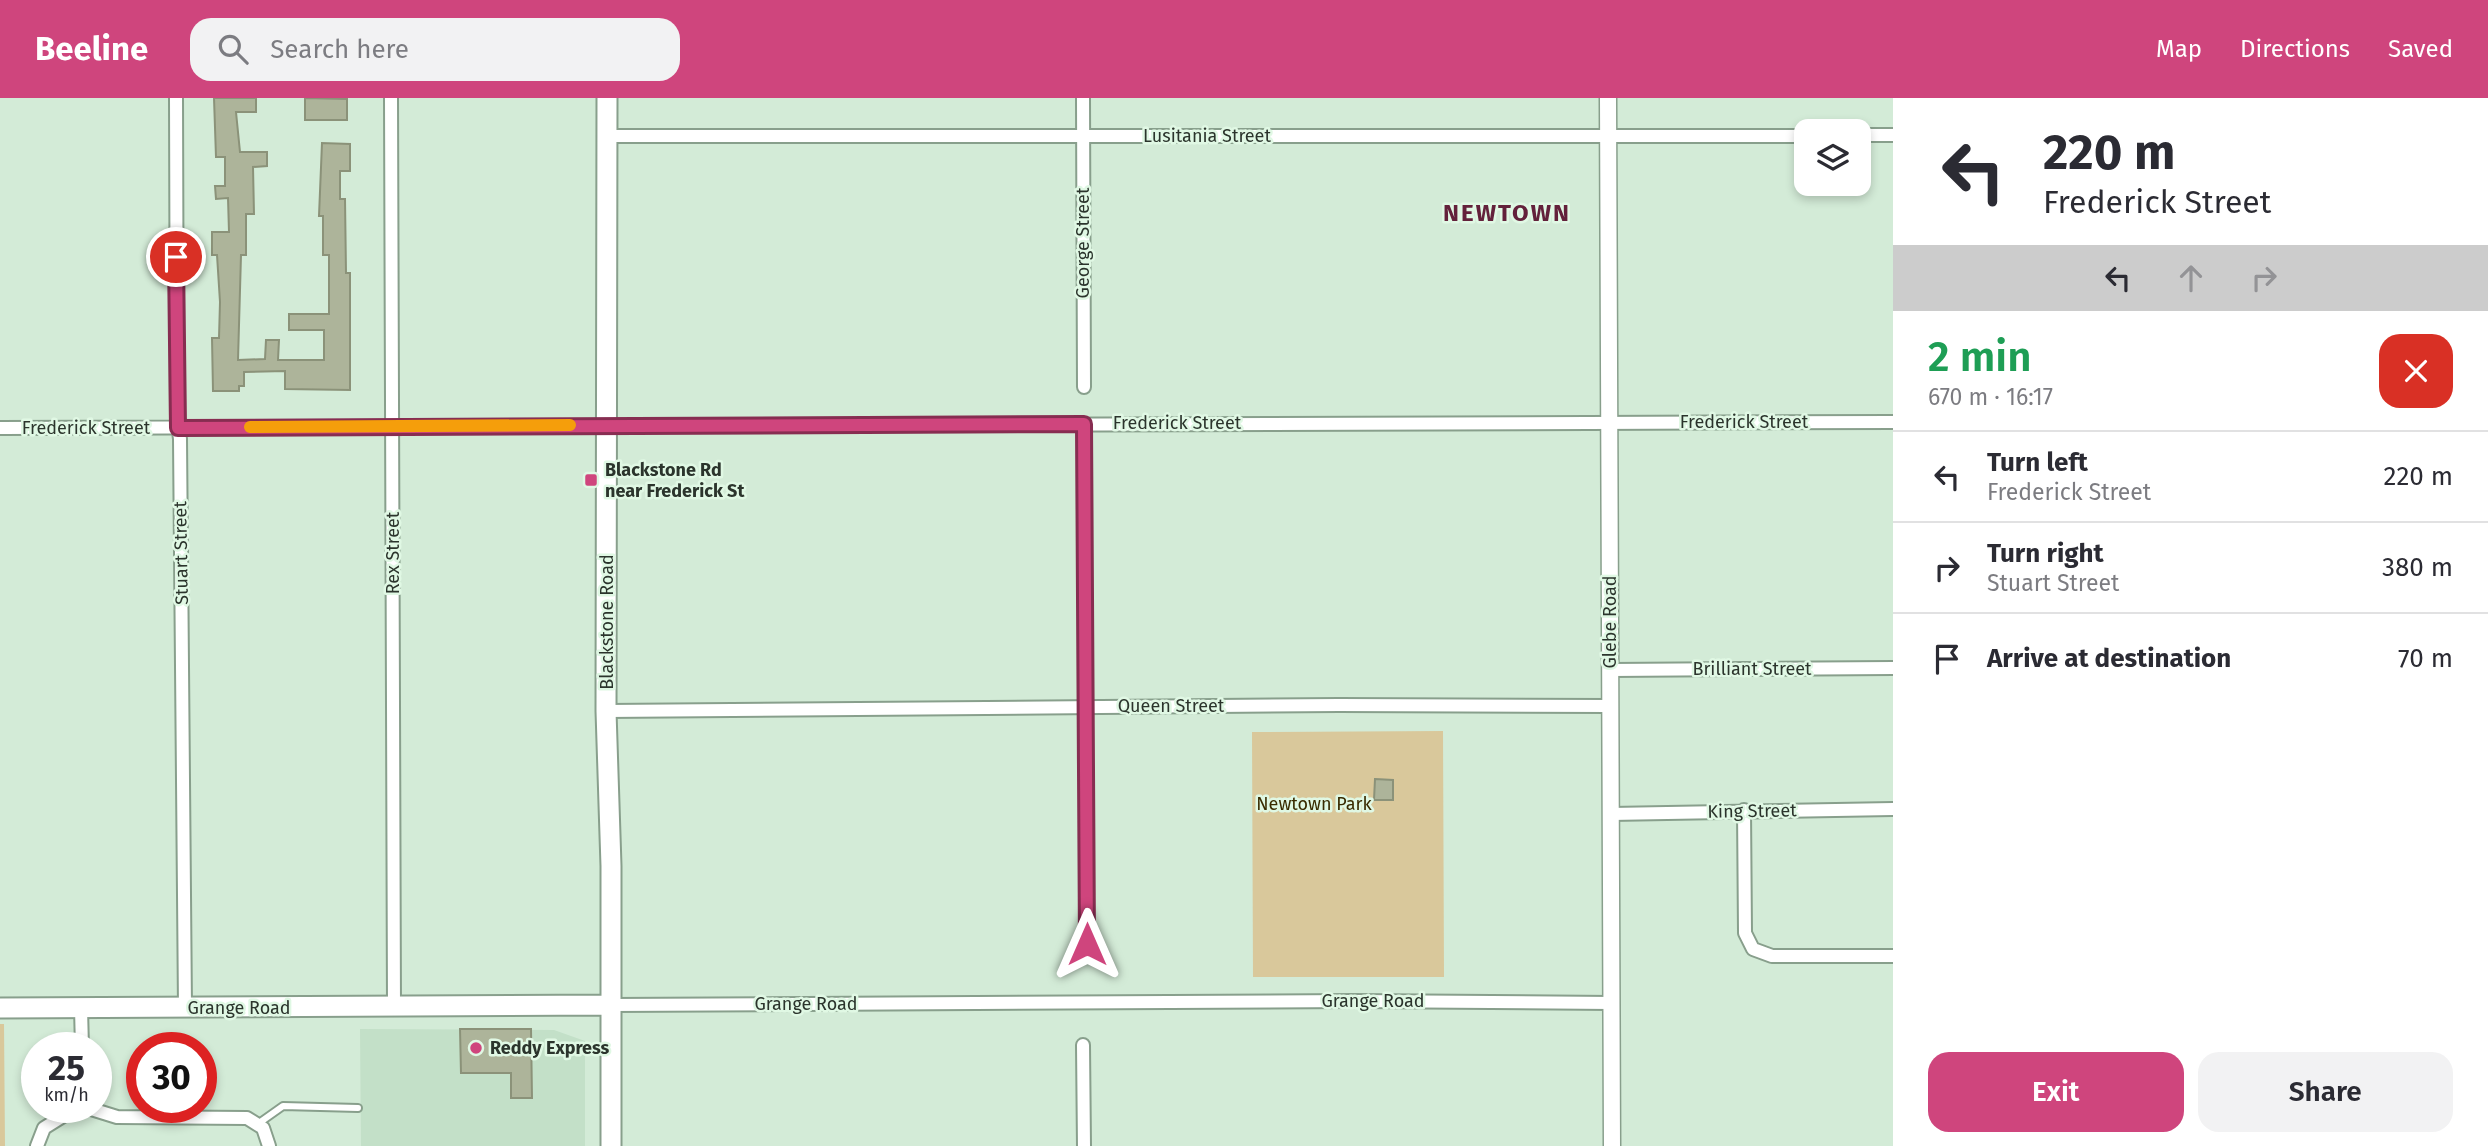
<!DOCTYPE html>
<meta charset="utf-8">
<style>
:root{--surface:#fff;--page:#f2f2f3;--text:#2b2b33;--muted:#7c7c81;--line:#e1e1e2;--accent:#cf457d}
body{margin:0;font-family:"Fira Sans",sans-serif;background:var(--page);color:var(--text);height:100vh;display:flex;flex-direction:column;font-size:26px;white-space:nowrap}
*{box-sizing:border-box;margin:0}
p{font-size:23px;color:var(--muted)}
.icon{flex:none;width:38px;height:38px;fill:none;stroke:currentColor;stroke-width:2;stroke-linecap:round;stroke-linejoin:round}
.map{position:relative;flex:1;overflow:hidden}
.side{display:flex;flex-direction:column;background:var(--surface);width:595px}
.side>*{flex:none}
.guide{background:#fff;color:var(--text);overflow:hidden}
.tools{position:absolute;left:1794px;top:21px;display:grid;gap:14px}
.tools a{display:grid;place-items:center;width:77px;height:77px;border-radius:14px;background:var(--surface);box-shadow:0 4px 10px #0003;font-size:35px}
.speed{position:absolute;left:21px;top:934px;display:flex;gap:14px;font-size:35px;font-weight:700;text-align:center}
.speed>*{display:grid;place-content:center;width:91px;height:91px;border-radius:50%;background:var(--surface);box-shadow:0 4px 10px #0003;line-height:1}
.speed small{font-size:18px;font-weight:400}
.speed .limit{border:10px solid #d22;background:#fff;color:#111}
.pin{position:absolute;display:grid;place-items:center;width:60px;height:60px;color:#fff;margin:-30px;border:4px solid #fff;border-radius:50%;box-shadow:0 2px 7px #0007}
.me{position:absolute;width:77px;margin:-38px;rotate:0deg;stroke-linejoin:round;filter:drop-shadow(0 0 5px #0008)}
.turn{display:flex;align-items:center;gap:24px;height:147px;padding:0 35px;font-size:32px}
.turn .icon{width:91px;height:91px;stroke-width:2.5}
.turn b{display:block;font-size:49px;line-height:60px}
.lanes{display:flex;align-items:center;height:66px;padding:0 35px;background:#0003;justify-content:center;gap:35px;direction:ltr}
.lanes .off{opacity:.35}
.round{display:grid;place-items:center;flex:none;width:74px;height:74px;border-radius:21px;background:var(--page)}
.headline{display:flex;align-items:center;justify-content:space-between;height:119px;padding:0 35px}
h1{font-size:42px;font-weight:600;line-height:52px;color:#1e9e55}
.button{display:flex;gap:14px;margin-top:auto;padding:14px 35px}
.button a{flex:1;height:80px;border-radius:21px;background:var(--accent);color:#fff;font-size:28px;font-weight:600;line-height:80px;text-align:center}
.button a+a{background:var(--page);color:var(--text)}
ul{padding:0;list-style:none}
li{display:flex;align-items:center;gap:21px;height:91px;padding:0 35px;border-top:2px solid var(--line)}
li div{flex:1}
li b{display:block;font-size:26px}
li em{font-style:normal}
header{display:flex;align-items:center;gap:42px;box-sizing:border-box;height:98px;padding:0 35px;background:var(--accent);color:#fff}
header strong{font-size:33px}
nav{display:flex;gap:38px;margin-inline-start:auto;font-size:24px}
.search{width:490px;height:63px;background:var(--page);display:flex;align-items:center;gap:18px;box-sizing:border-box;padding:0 24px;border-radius:21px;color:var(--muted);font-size:26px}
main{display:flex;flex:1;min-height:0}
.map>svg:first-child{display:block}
.built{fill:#c3e0c8}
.green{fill:#d9c89b}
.building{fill:#adb49a;stroke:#8b9279;stroke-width:2}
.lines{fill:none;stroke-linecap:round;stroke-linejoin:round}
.service-casing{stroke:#889f8c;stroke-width:10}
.minor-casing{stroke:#889f8c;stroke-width:16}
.tertiary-casing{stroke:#889f8c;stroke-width:19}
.secondary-casing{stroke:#889f8c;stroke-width:23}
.service{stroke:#fff;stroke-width:6}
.minor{stroke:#fff;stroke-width:12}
.tertiary{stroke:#fff;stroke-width:16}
.secondary{stroke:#fff;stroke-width:19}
.route-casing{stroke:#872d51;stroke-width:18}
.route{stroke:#cf457d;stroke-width:12}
.slow{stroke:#f59e0b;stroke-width:12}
.poi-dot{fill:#cf457d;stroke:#e0f8e4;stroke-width:2.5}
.labels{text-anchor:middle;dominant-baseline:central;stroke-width:5;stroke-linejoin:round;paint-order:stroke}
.street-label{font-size:18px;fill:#2b342c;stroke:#e0f8e4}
.poi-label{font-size:18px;font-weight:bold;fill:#2b342c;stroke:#e0f8e4;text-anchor:start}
.park-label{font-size:18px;fill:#392b00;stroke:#e0f8e4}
.district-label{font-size:24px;font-weight:bold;letter-spacing:2px;fill:#63213b;stroke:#e0f8e4}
</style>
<header>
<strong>Beeline</strong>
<div class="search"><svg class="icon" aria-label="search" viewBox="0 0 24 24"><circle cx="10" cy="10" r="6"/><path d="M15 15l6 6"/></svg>Search here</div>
<nav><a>Map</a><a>Directions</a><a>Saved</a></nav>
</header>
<main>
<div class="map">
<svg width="1893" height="1048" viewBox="0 0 1893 1048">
<rect width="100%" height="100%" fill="#d3ebd7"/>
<path class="built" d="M360 931 554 932 585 943V1048H361Z"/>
<path class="green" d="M1443 633 1444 879H1253L1252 634Z
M0 926H4L5 1048H0Z"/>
<path class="building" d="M214 0H256V14H236L240 54H267V68L253 69 254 116H246V157H241L238 262 265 261 266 242H279L278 262H324V232H289V216H329V157H323V118H319L322 45 350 46V73H340V101H345L346 175H350V292L285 291V273L244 274V288H239V293H213L212 240H219L220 204 217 157H212V134H229L228 100 216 101 215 88H225V59H216Z
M305 0 347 1V22H305Z
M1375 681 1393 682V702H1374Z
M460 931H531L532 1000H511V975H461Z"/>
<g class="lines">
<g class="service-casing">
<path id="service" d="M259 1025 283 1008 358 1010"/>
</g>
<g class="minor-casing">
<path id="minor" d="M176 0 177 318 180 341 185 910
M391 0 394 909
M1083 0 1084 289
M1858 37H1893
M607 38H1806
M1084 326 1087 846
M0 330 1893 324
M1611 572 1893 570
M606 613 1339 607 1611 608
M1744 712 1745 835 1753 851 1772 858H1893
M1611 716 1893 711
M611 907 1354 903 1612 905
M81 910 82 950
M1083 947 1084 1048
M88 1010 117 1019 247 1020 263 1030 269 1048
M37 1048 44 1030 76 1010"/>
</g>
<g class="tertiary-casing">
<path id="tertiary" d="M1608 0 1612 1048"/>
</g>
<g class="secondary-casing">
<path id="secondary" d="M607 0 606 613 611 768V1048
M0 910 611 907"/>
</g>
<use href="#service" class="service"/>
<use href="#minor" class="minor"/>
<use href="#tertiary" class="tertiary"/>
<use href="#secondary" class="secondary"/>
</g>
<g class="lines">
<g class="route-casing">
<path id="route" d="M176 159 178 330 1084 326 1087 846"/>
</g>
<use href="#route" class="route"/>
<path class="slow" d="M250 329 570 327"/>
</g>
<g class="poi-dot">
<rect x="584" y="375" width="14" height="14" rx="3.5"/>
<circle cx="476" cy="950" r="7"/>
</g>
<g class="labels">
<g class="street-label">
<text x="1207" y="38">Lusitania Street</text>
<text transform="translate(1083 145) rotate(-90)">George Street</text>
<text x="1744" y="324">Frederick Street</text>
<text x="1177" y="325">Frederick Street</text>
<text x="86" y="330">Frederick Street</text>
<text transform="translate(181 455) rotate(-91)">Stuart Street</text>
<text transform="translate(393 455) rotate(-90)">Rex Street</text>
<text transform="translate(607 524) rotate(-90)">Blackstone Road</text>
<text transform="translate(1610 524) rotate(-90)">Glebe Road</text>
<text x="1752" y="571">Brilliant Street</text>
<text x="1171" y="608">Queen Street</text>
<text transform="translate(1752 713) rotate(-1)">King Street</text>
<text x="1373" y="903">Grange Road</text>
<text x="806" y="906">Grange Road</text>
<text x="239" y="910">Grange Road</text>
</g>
<g class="poi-label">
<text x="605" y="372">Blackstone Rd<tspan x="605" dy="21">near Frederick St</tspan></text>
<text x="490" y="950">Reddy Express</text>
</g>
<g class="park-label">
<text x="1314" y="706">Newtown Park</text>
</g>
<g class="district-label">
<text x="1507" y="115">NEWTOWN</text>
</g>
</g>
</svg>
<div class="tools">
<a><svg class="icon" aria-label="layers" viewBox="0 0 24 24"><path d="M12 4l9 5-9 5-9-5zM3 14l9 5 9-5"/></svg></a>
</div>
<div class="speed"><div>25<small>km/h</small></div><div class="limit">30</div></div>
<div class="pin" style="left:176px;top:159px;background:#d93025"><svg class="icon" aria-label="arrive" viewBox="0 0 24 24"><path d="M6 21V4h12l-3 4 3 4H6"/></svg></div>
<svg class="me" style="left:1087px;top:846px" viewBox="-20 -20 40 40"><path d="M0-17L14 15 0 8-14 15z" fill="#cf457d" stroke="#fff" stroke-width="4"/></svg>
</div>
<section class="side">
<div class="guide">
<div class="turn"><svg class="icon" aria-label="left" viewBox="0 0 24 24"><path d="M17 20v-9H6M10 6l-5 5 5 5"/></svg><div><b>220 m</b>Frederick Street</div></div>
<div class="lanes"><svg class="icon" aria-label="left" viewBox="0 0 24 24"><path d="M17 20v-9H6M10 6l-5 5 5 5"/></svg><svg class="icon off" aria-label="ahead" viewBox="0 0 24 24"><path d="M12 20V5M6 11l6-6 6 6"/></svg><svg class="icon off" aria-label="right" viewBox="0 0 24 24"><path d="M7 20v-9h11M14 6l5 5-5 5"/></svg></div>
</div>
<div class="headline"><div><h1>2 min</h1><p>670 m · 16:17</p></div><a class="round" style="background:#d93025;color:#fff"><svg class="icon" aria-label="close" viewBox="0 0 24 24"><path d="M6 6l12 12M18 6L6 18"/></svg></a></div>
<ul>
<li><svg class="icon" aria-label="left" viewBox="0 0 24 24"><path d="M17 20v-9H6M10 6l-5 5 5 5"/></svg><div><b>Turn left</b><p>Frederick Street</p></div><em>220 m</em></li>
<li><svg class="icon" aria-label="right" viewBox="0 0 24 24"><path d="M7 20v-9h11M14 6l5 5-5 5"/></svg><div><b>Turn right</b><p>Stuart Street</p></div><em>380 m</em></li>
<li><svg class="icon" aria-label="arrive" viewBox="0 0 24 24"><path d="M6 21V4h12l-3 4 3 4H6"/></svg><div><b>Arrive at destination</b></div><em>70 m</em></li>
</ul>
<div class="button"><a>Exit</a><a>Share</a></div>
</section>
</main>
